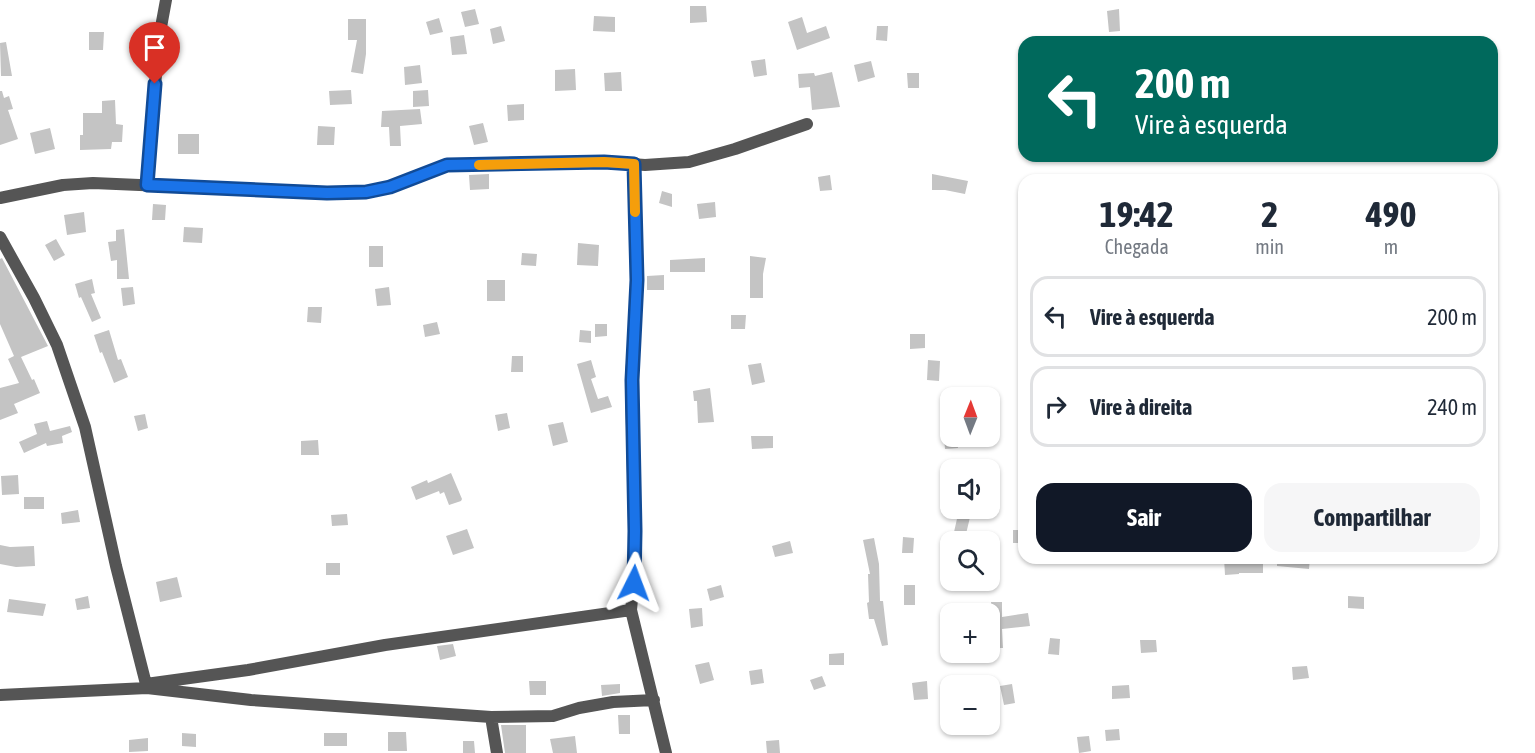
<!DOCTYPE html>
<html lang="pt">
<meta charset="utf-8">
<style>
:root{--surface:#fff;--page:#f6f6f7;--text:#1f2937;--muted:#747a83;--line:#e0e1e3;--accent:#111827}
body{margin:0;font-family:"Asap Condensed",sans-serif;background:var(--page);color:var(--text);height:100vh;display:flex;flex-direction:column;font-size:22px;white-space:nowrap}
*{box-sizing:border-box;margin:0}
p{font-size:20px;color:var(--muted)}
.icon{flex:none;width:33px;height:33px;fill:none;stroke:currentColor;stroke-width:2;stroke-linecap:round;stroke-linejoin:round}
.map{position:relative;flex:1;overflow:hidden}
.drawer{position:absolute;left:1018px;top:174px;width:480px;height:390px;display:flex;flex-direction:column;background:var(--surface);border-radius:18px;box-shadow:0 2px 4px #0004}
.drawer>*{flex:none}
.banner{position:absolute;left:1018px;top:36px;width:480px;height:126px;border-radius:18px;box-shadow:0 2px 4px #0004;background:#00695c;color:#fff;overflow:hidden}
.needle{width:39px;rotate:1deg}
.tools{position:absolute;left:940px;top:387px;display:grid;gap:12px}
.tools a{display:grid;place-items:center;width:60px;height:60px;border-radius:12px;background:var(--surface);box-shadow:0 2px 4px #0004;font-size:30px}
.pin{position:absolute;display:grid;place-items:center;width:51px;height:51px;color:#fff;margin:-62px -26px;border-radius:50% 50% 50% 0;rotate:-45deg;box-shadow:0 0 6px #0007}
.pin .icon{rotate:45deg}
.me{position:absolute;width:66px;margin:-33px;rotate:3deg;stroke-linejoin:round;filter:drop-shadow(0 0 4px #0008)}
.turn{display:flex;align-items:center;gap:21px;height:126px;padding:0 18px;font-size:27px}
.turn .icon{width:78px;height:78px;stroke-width:2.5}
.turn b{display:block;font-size:42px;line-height:51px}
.eta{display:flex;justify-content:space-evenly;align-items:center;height:102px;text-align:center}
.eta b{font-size:36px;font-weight:700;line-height:42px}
.primary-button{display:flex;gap:12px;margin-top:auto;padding:12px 18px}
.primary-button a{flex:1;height:69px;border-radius:18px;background:var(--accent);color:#fff;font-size:24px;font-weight:700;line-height:69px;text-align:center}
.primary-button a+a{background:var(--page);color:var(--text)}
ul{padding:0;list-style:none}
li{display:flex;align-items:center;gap:18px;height:81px;margin:0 12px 9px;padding:0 6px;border:3px solid var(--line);border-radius:18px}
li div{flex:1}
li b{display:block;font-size:22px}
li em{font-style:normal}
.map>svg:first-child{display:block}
.building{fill:#c4c4c4}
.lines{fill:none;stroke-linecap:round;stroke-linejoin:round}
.street{stroke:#555;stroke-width:12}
.route-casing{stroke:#114b97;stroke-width:15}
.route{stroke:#1a73e8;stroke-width:10}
.slow{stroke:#f59e0b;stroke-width:10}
</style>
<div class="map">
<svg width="1535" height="753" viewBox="0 0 1535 753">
<rect width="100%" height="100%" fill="#fff"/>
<path class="building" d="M690 6H706L707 22 690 23Z
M475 9 479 24 465 27 461 12Z
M1119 9 1120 31 1109 32 1107 11Z
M594 16 615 17V32L593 31Z
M802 17 807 33 826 26 830 38 797 50 788 22Z
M439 18 443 32 430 35 426 22Z
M348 19H366V54L363 74 351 72 357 40H348Z
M501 26 505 41 493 44 490 29Z
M877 26H888L887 41 876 40Z
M89 32H104L103 50H89Z
M464 35 467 54 452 55 450 37Z
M6 42 12 76H1L0 43Z
M765 59 767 75 754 77 751 61Z
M871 61 875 77 858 82 854 65Z
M420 65 422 83 405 85 404 67Z
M575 69 576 90 555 91V70Z
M621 72 622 91H605L604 73Z
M832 72 840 107 812 110 810 87 799 88 798 74 814 73 815 76Z
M907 73H919V88H908Z
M351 90 352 104 330 105 329 91Z
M428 90 429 106 413 107V91Z
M0 91H2L4 98 9 96 13 109 8 110 18 139 0 145Z
M115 100 116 124 123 125 122 142H112L111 149 80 150V135H83V113H102V101Z
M524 104V120L508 121 507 105Z
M420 109 422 124 400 126 401 146H390L389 127H381L382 111Z
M483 123 488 142 474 145 469 126Z
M318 126 335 127 334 145H317Z
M50 128 55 149 35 154 30 133Z
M178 134H199V154H178Z
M489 174V189L470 190 469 175Z
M932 174 968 181 965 194 945 190H932Z
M830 175 832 190 820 191 818 177Z
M662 191 672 194V207L659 203Z
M715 202 716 217 699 219 697 204Z
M153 204 166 205 165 220H152Z
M84 212 86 232 67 235 64 215Z
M184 227 203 228 202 243 183 242Z
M124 229 129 279H117V260L111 261 108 242 116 241V230Z
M56 239 65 255 54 261 45 245Z
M578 243 599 245 598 266 577 265Z
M369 246H383V267H369Z
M522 253 537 254 536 266 521 265Z
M750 256 766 258 763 274V298H750Z
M2 258 48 346 21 357 32 380 34 379 40 393 14 404 18 413 0 420V388L19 383 8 359 14 356 0 324V259Z
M705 258V272H670V260Z
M664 275V290H647V276Z
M92 279 95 293 91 294 101 318 92 322 81 297 79 298 75 284Z
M487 280H505V301H487Z
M133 287 135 304 123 306 121 288Z
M389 287 391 305 377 306 375 289Z
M308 307H322L321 323 307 322Z
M731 315H746L745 329H731Z
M437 322 440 334 425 337 423 325Z
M595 324H607V336L595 337Z
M109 330 118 360 121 359 128 377 114 383 102 352 100 353 94 335Z
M580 330 591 331V343L579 342Z
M910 334H925V348L910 349Z
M512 356H523V372H511Z
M591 360 596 377 591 379 598 399 608 396 612 407 591 413 577 364Z
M928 360 940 361 939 381 927 380Z
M761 363 765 382 752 385 748 365Z
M710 388 714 422 698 423 697 401H694L693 391Z
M507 413 510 428 498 431 495 415Z
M145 414 148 428 138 431 134 416Z
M47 421 50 431 70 426 72 432 62 436 63 443 47 446 46 443 24 453 19 442 37 434 34 424Z
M563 422 568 442 553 446 548 425Z
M751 436H773V448L752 449Z
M944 436H957L958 448 945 449Z
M318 440 319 455H301V441Z
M451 473 462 499 461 501 449 505 444 492 440 494 439 491 416 500 411 487 427 480 428 483Z
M18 475 19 494 2 495 1 476Z
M24 497H44V509H24Z
M78 510 80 522 62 524 61 513Z
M959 510 971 513 966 534 954 532Z
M347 514 348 525 332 526 331 515Z
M467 529 474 548 453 555 446 536Z
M1013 530H1024V543H1013Z
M903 537 914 538 913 553H902Z
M874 538 879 564 880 601H883L888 645 882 646 874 619H869L867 603 869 602 868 574H870L863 540Z
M790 541 793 553 775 557 772 546Z
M0 545 10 547 34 546 35 566 16 567 0 564Z
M1224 558 1263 561V573H1239V574L1225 575Z
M1277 558H1310L1309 569 1277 566Z
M326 563H340V575H326Z
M177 577 182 597 160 602 156 582Z
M721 585 724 597 710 601 707 589Z
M904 585H915V605H904Z
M88 596 90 608 77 610 75 599Z
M1348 596 1364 597V609L1348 608Z
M9 599 46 604 43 616 7 612Z
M991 602H1002V617L1028 613 1030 626 1002 629 1003 648H995Z
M702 608 703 626 691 628 689 609Z
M1050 638 1060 639 1059 655 1048 654Z
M1140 640H1156L1157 652 1141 653Z
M453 644 456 656 440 660 437 646Z
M844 653V665H829V654Z
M709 662 714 680 700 684 695 665Z
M1307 666 1309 678 1293 680 1292 667Z
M762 669 764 683 751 685 749 671Z
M822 676 826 686 814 690 810 680Z
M529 681H546V695H530Z
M927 681 928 699 914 700 912 683Z
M620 684V693L602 696 601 685Z
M1012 684 1015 703 1004 705 1000 686Z
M1129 685 1130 698 1112 699V686Z
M618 715H630V734H619Z
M501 725H526V753H505Z
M1119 729 1120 740 1106 741 1105 730Z
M388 732H406L407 751H388Z
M182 733 196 734V747L182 746Z
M324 733H347V746H324Z
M575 736 577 753H553L550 739Z
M1089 736 1091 751 1079 753 1077 737Z
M148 738V751L129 752V740Z
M779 740 780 753H767L766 741Z
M463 741H474L475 753H463Z"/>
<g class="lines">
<path class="street" d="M147 185 159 38 166 0
M0 198 63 185 93 183 327 193 366 192 390 187 447 165 604 162 645 165 689 162 735 149 807 124
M0 237 34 298 57 345 85 427 116 566 147 688
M631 610 666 753
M146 684 248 670 385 645 631 610 635 567 631 380 637 280 634 164
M0 695 147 688 251 700 491 717 553 716 579 708 613 702 654 700
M491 717 497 753"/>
</g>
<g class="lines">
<g class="route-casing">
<path id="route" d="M155 84 147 185 327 193 366 192 390 187 447 165 604 162 634 164 637 280 632 380 635 531 634 583"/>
</g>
<use href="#route" class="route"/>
<path class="slow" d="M479 165 604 162 634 164 635 212"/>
</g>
</svg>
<div class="tools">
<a><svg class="needle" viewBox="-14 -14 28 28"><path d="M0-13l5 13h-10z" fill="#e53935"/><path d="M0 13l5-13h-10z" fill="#747a83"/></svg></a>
<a><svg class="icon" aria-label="sound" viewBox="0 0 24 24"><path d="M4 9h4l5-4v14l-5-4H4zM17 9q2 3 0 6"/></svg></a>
<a><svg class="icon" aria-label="search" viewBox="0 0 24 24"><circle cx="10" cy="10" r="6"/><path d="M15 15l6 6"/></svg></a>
<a>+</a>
<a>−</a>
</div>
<div class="pin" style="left:155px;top:84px;background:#d93025"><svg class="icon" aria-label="arrive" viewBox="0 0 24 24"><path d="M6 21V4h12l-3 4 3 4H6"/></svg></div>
<svg class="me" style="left:634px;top:583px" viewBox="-20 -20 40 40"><path d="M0-17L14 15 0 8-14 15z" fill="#1a73e8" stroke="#fff" stroke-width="4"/></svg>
<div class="banner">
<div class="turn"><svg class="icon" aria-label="left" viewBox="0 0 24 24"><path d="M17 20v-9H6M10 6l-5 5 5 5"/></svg><div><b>200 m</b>Vire à esquerda</div></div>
</div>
<section class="drawer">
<div class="eta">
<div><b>19:42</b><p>Chegada</p></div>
<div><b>2</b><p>min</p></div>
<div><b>490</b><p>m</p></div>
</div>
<ul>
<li><svg class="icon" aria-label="left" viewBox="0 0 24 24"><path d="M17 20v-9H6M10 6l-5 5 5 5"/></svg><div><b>Vire à esquerda</b></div><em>200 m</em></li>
<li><svg class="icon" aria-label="right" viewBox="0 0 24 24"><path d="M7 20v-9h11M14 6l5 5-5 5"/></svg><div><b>Vire à direita</b></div><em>240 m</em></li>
</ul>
<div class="primary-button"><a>Sair</a><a>Compartilhar</a></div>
</section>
</div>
